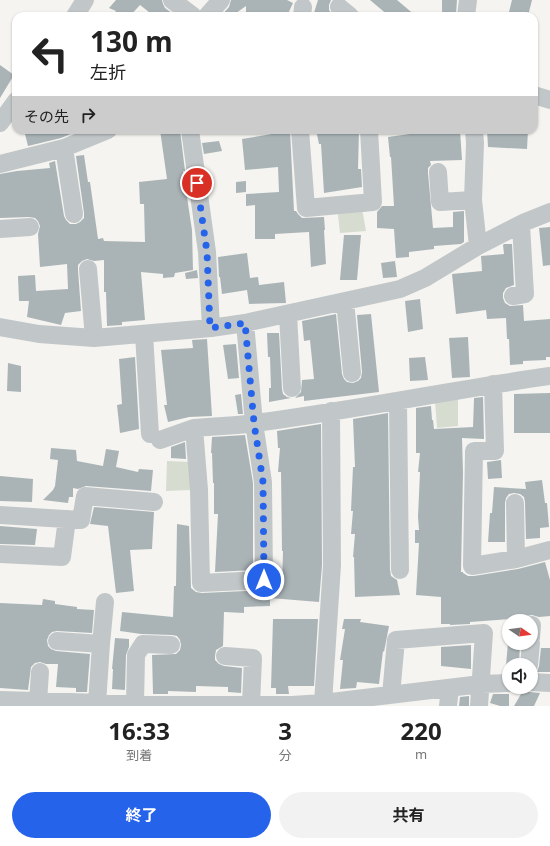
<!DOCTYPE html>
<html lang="ja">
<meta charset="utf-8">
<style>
:root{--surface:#fff;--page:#f2f2f2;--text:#222;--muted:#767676;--accent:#2563eb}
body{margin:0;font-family:"Noto Sans","Noto Sans JP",sans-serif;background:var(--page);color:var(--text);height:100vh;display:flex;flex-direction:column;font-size:15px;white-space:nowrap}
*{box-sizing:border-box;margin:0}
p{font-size:13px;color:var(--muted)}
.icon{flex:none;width:22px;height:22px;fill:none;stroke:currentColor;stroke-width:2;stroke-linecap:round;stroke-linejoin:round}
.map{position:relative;height:706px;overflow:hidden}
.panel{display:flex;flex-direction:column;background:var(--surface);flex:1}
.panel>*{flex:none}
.guide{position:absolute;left:12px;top:12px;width:526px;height:122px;border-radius:12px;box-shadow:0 1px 3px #0004;background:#fff;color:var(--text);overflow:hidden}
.needle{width:26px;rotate:103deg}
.buttons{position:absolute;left:502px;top:614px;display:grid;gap:8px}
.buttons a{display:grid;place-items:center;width:36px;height:36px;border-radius:50%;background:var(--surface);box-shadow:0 1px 3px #0004;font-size:20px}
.pin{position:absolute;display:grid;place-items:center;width:34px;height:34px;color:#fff;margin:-17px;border:2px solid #fff;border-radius:50%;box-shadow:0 1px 4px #0007}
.me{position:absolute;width:44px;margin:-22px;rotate:0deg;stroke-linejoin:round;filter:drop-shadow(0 0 3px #0008)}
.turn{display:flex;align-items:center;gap:14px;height:84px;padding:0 12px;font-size:18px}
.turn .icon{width:52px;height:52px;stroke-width:2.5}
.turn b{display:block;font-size:28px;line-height:34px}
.then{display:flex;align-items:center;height:38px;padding:0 12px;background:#0003;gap:8px;font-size:15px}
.eta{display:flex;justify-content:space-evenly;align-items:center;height:68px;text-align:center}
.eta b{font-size:24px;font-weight:700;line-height:28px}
.button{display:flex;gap:8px;margin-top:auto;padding:8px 12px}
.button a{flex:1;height:46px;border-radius:24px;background:var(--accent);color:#fff;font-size:16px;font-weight:700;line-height:46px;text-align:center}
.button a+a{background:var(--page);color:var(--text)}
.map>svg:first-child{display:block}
.green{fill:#d7dcd1}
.building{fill:#aab4b7}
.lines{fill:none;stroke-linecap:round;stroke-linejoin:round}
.minor{stroke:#c1c6c8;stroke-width:18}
.route{stroke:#2563eb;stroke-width:7;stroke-dasharray:0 12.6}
</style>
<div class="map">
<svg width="550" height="706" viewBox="0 0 550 706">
<rect width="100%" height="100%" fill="#f5f4f0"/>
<path class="green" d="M362 208 366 231 340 233 338 215 341 209Z
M458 399V426L437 428 435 401Z
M167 461 191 462V490L166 491Z"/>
<path class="building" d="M116 0H162L163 4 165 8 176 16H154L140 5 130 16H112L116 11 109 8Z
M231 0H287L293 3 287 16H246V6L232 16H221L229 7Z
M318 0H331L329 5V10L333 16H313Z
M370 0H397L416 16H389Z
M442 0H457L456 14 442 13Z
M512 0H532L528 16H508Z
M0 65 14 75 0 98Z
M24 130H80L61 138 28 146Z
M160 130H180L185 171H183L192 230 193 270 175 273 174 277 163 278V274L141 272 145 320 122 322V325L107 326 106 292H104V260L94 261 87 259 82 261 78 265V270L81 311 65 313 61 325 27 317 29 301H19L18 276 35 275 36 291 68 289 67 264 40 267 38 234 40 226 38 221 35 218 29 217 0 218V174L17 171 50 168 49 163 55 161 64 216 66 220 70 224H76L80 222 84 218V213L76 156 84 155 88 182H90L98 239 103 238 104 241 145 242 144 204H140L139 182 167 179Z
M272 130H290L294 211H296L298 214 302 218 324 217 325 230H324L326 264 311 267 309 232 275 234V239H255V205L246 206V194L279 192 278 167 245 170 242 139 272 134Z
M316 130H359L358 169H361L362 187 324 193 321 144H319Z
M409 130H460L462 160 430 161 431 165 428 168V173L433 228 453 227V212L464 211V242L461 244 434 246V249L409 252V257L396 258 394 229 377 228V212L382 206H394L391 157H390L388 137 410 134Z
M487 130 501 131V130H528L527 149 488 147Z
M219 141 222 151 204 154 202 143Z
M246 181V192L236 193V182Z
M550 227V265L543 266 539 228Z
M344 235H361L357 280H340Z
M504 244H512L514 285 506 288 503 293V298L505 303 510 306 523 305 524 321 550 319V357H546V360L523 361V364L510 365 509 339H507L506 318 487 319 486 310 456 314 452 274 482 271 481 256 504 254 503 245Z
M247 253 250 278 258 277 259 285 284 282 286 303 249 304 247 290 222 294 220 277H219L218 257Z
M395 261 397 277 383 278 381 263Z
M197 270 198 278 186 279 185 273Z
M420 299 423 329 408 332 405 301Z
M336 314 342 374 344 379 347 382 353 383 358 381 361 378 362 372 357 315 371 314 379 392 304 401V396L295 398 301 392 302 380 314 379 310 340 304 341 302 321Z
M267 333H279L282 389 283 394 287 397 291 398 269 402V388H271L270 357H268Z
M468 337 470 377 452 378 449 338Z
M207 339 212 416 189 417 168 422 164 405H167L161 350 193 348 192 340Z
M236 344 239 378 228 379 223 345Z
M135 357 139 429 120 433 117 405 122 404 119 359Z
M425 357 428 380 410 381 409 358Z
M8 363 21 366V392L7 391Z
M550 393V433H514V394Z
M241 394 243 414H238L235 395Z
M483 397 484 439 462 438 463 473 461 572H463V573L468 576H474L518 569 545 562 550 580V616L539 617 532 615 527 616 523 620 510 619 470 622V624L450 625V624H441V597L416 595 419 543H415V530H419L418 517 420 472H418L420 453H416V408L431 406 432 420H433L434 429 473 427 474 398Z
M388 413 390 570 391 576 397 580 400 595 355 597 354 557H353L355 534H351L353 511H351L353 467H355L353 419Z
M321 424 322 565 319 602 270 598V606L244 607V613L224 612 223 646 216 650 215 656V660L219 664 224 666 242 668 241 693 228 692V687L196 686V692L168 691V694H153L152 655 176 654 180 650 181 645 180 640 177 636 172 635 141 634 120 631 122 612 173 617 174 586H176L177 524 189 526 191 588 196 592 202 593 264 590 271 587 282 588 283 551H282L281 472H278L280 448H278L277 431Z
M245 435 253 483V570L215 572 218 514H214V483H213L212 453H211L212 437Z
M185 442 186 459 171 458V447Z
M51 448 76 450 77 461 103 466 106 449 119 451 116 467 138 472 139 469 153 470 151 491 86 486 78 489 73 488V497H69L68 503 43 500 53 490 55 486 58 460 50 459Z
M501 460 502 478 488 479 487 462Z
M0 476 33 479 32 502 0 501Z
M542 480 545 503H547L549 527 540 528V538L526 539 525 502 524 497 520 494 514 493 509 494 506 498 505 503V542H488L490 513H492L494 487 526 489 525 482Z
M94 507 154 512 152 549 130 550 134 591 116 593 108 526 90 524Z
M0 526 37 529 35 545 0 544Z
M43 599 55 601V604L77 607V609L94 610 92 633 57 631 52 632 49 635 47 640 48 646 51 649 56 651 90 654 87 692H76V688L56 687 58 664H46L40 662 35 663 31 667 28 690 0 688V603L42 605Z
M273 619H318L314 686H288L289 694H276V688H271Z
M344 619H361L360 622 389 626 384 652 383 651 379 684 357 682 356 688 340 689 343 660H340L345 629H342Z
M115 638 129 639V647L126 655 125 690 112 689 113 669H112Z
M508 643H520L519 665H506Z
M471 645V669L441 666V647Z
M541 648H550V672H537L539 666Z
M524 689 530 692 540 693 534 706H514Z
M493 694H509V706H500L490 703Z
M469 696V706H459L460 697Z"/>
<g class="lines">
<path class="minor" d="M172 0 193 16
M339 7 350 16
M75 16 85 0
M207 16 221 0
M302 16 303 7
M466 16 468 0
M534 95 550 100
M0 123 16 101
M190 130 207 252 211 328
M300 130 306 208 373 202 369 130
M474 130 475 143 473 200 478 246
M64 148 74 214
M0 164 64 148 108 130
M438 172 440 202 473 200
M0 229 30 227
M88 269 94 338
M513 296 525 294 521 225
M345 301 352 373
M288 314 292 388
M245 323 254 423 263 482 264 580 201 583 199 490 194 428C214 426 235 426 255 423 354 410 451 390 550 376
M0 327 39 334 94 338 211 328 245 323 400 289 425 278 478 246 525 222 550 212
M144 334 150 434
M493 384 495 451H474L472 566 516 559 550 550
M398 401 400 570
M160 440 194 428
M515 503 516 559
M0 515 81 520 85 496 154 502
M0 554 62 557 67 519
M531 638 532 625
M57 641 101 644 97 704
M101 644 105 602
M225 656 253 658 251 705
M529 665 531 643
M531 682 550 683
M391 695 396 640 484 633 479 706
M0 700 171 705H292L323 703 481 684 509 683
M38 702 40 672
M323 703 332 565 331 411
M135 704 136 655 143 644 171 645
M448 706 450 688"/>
</g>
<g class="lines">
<path class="route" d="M197 183 207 252 210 328 245 323 254 423 263 482 264 580"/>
</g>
</svg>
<div class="buttons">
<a><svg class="needle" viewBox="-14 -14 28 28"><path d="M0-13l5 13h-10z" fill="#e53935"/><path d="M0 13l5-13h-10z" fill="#767676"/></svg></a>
<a><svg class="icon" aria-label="sound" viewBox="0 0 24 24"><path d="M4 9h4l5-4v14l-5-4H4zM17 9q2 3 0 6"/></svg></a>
</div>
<div class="pin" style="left:197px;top:183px;background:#d93025"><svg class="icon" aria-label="arrive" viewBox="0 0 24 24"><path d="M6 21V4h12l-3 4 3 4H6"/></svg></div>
<svg class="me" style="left:264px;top:580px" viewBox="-20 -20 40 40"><circle r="17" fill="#2563eb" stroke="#fff" stroke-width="3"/><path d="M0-11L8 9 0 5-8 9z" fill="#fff"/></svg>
<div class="guide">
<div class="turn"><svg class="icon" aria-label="left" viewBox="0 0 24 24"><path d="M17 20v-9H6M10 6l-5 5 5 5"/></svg><div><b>130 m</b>左折</div></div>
<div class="then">その先<svg class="icon" aria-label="right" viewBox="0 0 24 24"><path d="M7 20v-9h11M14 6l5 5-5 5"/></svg></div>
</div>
</div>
<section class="panel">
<div class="eta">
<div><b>16:33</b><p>到着</p></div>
<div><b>3</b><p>分</p></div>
<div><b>220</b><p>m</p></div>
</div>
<div class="button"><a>終了</a><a>共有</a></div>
</section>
